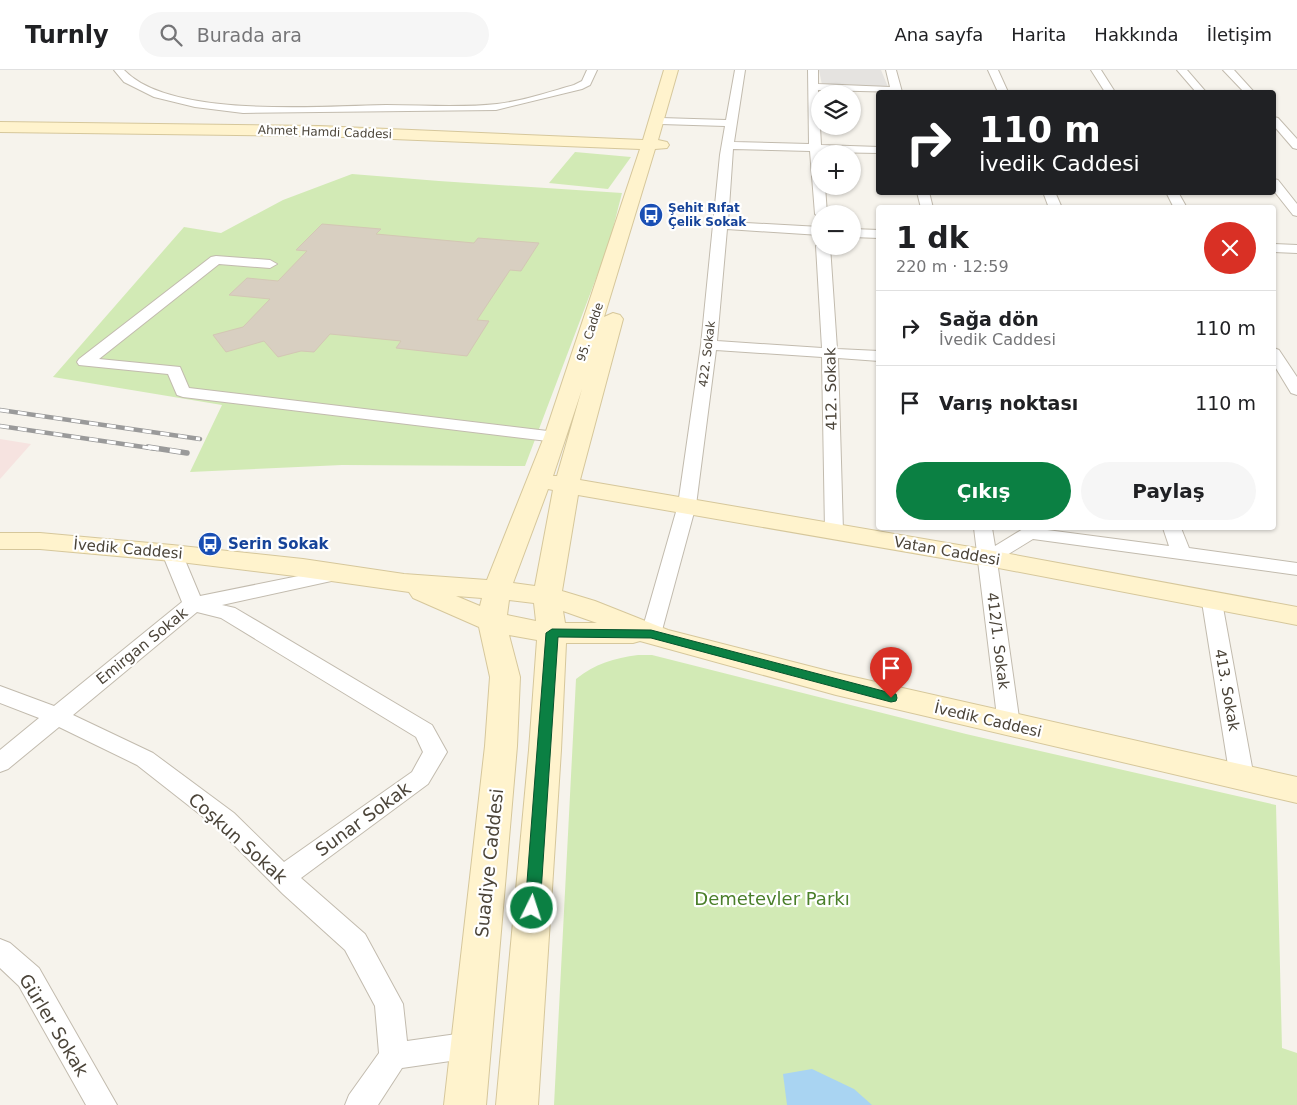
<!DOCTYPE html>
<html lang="tr">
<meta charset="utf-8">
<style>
:root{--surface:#fff;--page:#f6f6f6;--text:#202124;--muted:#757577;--line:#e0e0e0;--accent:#0b8043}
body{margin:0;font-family:"DejaVu Sans",sans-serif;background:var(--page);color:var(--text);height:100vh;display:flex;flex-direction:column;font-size:19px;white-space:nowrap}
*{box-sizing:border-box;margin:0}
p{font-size:16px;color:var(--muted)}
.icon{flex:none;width:28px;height:28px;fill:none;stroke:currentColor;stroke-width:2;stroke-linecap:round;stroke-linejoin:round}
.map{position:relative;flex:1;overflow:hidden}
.details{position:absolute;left:876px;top:135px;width:400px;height:325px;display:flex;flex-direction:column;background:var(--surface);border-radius:5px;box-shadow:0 1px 4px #0004}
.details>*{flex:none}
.guide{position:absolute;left:876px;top:20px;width:400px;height:105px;border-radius:5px;box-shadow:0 1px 4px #0004;background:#202124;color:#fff;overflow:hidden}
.fabs{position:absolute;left:811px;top:15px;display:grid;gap:10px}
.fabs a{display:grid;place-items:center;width:50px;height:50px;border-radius:50%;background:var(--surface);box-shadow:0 1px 4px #0004;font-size:25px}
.pin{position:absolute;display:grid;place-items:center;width:42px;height:42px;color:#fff;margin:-51px -21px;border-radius:50% 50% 50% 0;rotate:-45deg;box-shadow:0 0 5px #0007}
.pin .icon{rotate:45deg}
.me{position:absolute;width:55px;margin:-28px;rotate:4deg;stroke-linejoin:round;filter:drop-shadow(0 0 4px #0008)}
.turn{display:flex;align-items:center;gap:18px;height:105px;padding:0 20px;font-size:22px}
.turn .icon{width:65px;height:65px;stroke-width:2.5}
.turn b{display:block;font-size:35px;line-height:42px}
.round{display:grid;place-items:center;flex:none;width:52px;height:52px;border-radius:26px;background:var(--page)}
.summary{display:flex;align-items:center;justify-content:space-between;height:85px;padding:0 20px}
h1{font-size:30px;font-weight:600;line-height:38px}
.action{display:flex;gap:10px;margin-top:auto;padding:10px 20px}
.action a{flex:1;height:58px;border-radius:30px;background:var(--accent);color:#fff;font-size:20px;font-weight:600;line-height:58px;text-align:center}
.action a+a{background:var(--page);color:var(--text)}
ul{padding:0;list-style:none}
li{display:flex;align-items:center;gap:15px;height:75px;padding:0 20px;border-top:1px solid var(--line)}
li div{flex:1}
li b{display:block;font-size:19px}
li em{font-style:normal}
header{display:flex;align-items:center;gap:30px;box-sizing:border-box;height:70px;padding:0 25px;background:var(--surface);border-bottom:1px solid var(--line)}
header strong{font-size:24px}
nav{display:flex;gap:28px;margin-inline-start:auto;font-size:18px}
.search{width:350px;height:45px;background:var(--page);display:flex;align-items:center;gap:12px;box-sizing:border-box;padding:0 18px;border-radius:28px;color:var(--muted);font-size:19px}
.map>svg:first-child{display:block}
.medical{fill:#f6e3e0}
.green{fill:#d2eab5}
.parking{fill:#e5e3e0}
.water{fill:#a9d4f2}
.building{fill:#d8cfc1;stroke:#d3c7b4}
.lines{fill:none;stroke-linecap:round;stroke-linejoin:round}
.street-casing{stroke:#c2bbae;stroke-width:2}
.secondary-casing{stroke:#d6c79b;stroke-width:2}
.street{fill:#fff;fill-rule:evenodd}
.secondary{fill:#fff3cd;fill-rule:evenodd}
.rail-far1-casing{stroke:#9a9a9a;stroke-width:4.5}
.rail-casing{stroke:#9a9a9a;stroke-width:5.5}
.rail-far1{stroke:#fff;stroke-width:3;stroke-dasharray:9;stroke-linecap:butt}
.rail{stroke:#fff;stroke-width:4;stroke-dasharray:11;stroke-linecap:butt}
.route{fill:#0b8043;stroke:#07532c}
.labels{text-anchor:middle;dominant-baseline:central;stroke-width:4.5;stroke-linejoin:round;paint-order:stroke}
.far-street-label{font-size:12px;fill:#4b4439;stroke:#fff}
.far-transit-label{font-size:12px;font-weight:bold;fill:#164399;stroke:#fff;text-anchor:start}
.street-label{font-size:15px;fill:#4b4439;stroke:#fff}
.transit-label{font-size:15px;font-weight:bold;fill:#164399;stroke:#fff;text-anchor:start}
.near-street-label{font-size:18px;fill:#4b4439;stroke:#fff}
.near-park-label{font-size:18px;fill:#4a7f2a;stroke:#fff}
</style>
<header>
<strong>Turnly</strong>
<div class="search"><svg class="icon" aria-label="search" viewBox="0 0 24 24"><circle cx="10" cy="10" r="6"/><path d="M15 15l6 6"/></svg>Burada ara</div>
<nav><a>Ana sayfa</a><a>Harita</a><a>Hakkında</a><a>İletişim</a></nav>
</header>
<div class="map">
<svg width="1297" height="1035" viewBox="0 0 1297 1035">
<rect width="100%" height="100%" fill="#f6f3ec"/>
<path class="medical" d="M0 369 31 374 0 409Z"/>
<path class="green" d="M575 82 631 87 608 119 549 113Z
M352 104 439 111 622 123 609 174 525 396 342 395 190 402 222 335 53 307 184 157 221 163 283 130Z
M638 585H652L966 664 1276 735 1282 978 1297 983V1035H554L576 609C595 594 614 588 638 585Z"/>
<path class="parking" d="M819 0H881L888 17 822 15Z"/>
<path class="water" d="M812 999 854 1019 872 1035H787L783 1004Z"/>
<path class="building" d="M322 154 381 159 376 164 474 173 478 168 539 173 521 201 510 200 477 250 489 251 467 286 396 278 401 271 330 264 314 282 301 281 278 287 264 271 226 282 213 265 243 257 270 229 229 225 247 208 278 211 307 181 296 180Z"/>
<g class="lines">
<g class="street-casing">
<path id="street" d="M114 0H124C170 49 322 36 386 35 422 35 461 38 497 34 523 31 549 22 574 15L582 11 587 0H597L590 15 582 19 496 40 243 43 195 37 154 27 124 12Z
M735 0H745L734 72 809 74 808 0H818V14L890 17 886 0H896L902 22 818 20 821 75 879 77V83L821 82 820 116H825L827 144H820V148L815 144 810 81 733 79 728 152 820 157V165L727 159 717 271 822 278 816 176 820 173V176H830L837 279 879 281V291L838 288 843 461 841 465 834 467 827 465 825 461 822 287 716 280 696 435 661 564 658 569 651 571 644 569 641 564 678 435 701 275 720 85 725 56 661 54 656 51 661 48 726 50Z
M988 0H998L1008 22H998Z
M1091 0H1101L1115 22H1105Z
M1177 0H1187L1206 22H1196Z
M1223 0H1234L1254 22H1244Z
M1274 47 1278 48 1297 69V79L1293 78 1274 56Z
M1274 109 1278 110 1297 134V146L1293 145 1274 121Z
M917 122H929L933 138H921Z
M1043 122H1055L1062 138H1049Z
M1166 122H1178L1187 138H1174Z
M852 159 879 160V168L852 167Z
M1274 174 1297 175V183L1274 182Z
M216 186 270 190 277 194 270 198 219 194 99 289 180 297 189 318 556 362 562 363 565 367 562 371 556 372 183 327 177 325 168 304 79 295 77 292 79 289 211 187Z
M1274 278 1279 280 1297 307V325L1291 323 1274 295Z
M974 458H992L995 476 1023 459 1032 458 1169 476 1163 458H1181L1189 478 1297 493V505L1033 469 997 491 1020 655 1017 661 1009 663 1001 661 998 655Z
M172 477 179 479 182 483 200 526 338 498 345 500 348 504 345 508 222 535 235 538 432 655 447 682 428 714 301 808 365 864 403 934 407 971 471 962 481 966 485 975 481 984 471 988 402 998 378 1035H345L349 1025 379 983 375 936 345 880 283 824 216 757 137 695 59 657 8 699 0 702V680L39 648 0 633V616L54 636 182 532 162 483 165 479ZM197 542 221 548 416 667 423 682 412 702 284 792 234 743 153 683 73 645Z
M1212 525 1219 527 1222 532 1254 708 1250 714 1242 717 1234 714 1230 708 1202 532 1205 527Z
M0 869 10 873 39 898 117 1035H86L19 916 0 898Z"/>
</g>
<g class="secondary-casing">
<path id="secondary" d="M664 0H678L658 70 667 72 669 75 667 78 655 79 604 247 613 243 620 245 623 249 580 410 988 480 1297 537V555L988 496 578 425 562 521 595 531 668 560 836 603 1297 707V733L836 625 640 571 633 573H566L561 680 538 1035H496L529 680 537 570 509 565 520 607 517 676 486 1035H444L485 676 490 607 479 557 413 528 409 522 303 507 172 491 40 479H0V463H40L172 475 303 489 404 504 487 510 544 367 640 79 319 66 0 62V52L319 56 643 70ZM582 319 557 406H553ZM548 419 553 420 535 516 513 513ZM456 526 482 528 480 536ZM509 530 534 533 536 551 507 545ZM563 541 597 553H565Z"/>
</g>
<use href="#street" class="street"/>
<use href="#secondary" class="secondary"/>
<g class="rail-far1-casing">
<path id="rail-far1" d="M0 340 200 369
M0 356 157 379"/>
</g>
<g class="rail-casing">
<path id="rail" d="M148 377 187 383"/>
</g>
<use href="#rail-far1" class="rail-far1"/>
<use href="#rail" class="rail"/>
</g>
<path class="route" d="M552 559 651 560 891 623 896 624 897 628 896 631 891 632 651 568 558 567 540 838 538 842 532 844 527 842 525 838 546 563Z"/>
<defs>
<g id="bus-disc" transform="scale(1.25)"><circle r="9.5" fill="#1a4fb4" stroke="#fff"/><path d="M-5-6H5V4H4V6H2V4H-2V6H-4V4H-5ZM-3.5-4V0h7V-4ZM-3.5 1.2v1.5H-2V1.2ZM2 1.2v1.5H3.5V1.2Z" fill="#fff"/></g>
</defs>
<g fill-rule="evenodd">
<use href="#bus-disc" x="651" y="145"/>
<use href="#bus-disc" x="210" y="474"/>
</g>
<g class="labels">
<g class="far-street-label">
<text transform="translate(325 62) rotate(2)">Ahmet Hamdi Caddesi</text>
<text transform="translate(590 262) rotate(-72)">95. Cadde</text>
<text transform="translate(707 284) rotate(-83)">422. Sokak</text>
</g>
<g class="far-transit-label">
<text x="668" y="138">Şehit Rıfat<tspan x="668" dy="14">Çelik Sokak</tspan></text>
</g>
<g class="street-label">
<text transform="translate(831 319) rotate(-91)">412. Sokak</text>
<text transform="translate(128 479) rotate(5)">İvedik Caddesi</text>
<text transform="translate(947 481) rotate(10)">Vatan Caddesi</text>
<text transform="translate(998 571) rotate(83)">412/1. Sokak</text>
<text transform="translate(142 576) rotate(-39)">Emirgan Sokak</text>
<text transform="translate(1227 620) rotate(80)">413. Sokak</text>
<text transform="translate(988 650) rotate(13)">İvedik Caddesi</text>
</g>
<g class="transit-label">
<text x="228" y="474">Serin Sokak</text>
</g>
<g class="near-street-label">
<text transform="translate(363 749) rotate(-36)">Sunar Sokak</text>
<text transform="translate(238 768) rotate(42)">Coşkun Sokak</text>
<text transform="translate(489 793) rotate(-84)">Suadiye Caddesi</text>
<text transform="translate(54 955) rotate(59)">Gürler Sokak</text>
</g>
<g class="near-park-label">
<text x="772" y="828">Demetevler Parkı</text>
</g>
</g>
</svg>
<div class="fabs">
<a><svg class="icon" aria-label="layers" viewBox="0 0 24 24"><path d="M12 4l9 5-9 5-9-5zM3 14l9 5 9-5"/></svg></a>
<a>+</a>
<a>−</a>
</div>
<div class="pin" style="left:891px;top:628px;background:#d93025"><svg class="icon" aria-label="arrive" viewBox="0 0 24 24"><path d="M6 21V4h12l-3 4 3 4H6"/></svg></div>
<svg class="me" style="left:532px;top:838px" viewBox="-20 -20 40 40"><circle r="17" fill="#0b8043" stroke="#fff" stroke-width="3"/><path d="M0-11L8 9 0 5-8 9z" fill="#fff"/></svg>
<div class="guide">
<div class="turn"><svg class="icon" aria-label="right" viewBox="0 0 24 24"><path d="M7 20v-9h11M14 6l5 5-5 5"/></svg><div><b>110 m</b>İvedik Caddesi</div></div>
</div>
<section class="details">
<div class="summary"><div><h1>1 dk</h1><p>220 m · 12:59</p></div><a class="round" style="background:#d93025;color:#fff"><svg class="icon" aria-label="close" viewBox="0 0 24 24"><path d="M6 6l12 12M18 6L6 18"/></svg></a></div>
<ul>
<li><svg class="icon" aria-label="right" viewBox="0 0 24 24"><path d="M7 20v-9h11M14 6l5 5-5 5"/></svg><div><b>Sağa dön</b><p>İvedik Caddesi</p></div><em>110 m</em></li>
<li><svg class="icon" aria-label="arrive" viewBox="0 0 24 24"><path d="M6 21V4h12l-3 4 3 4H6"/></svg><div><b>Varış noktası</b></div><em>110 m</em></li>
</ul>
<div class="action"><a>Çıkış</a><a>Paylaş</a></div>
</section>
</div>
